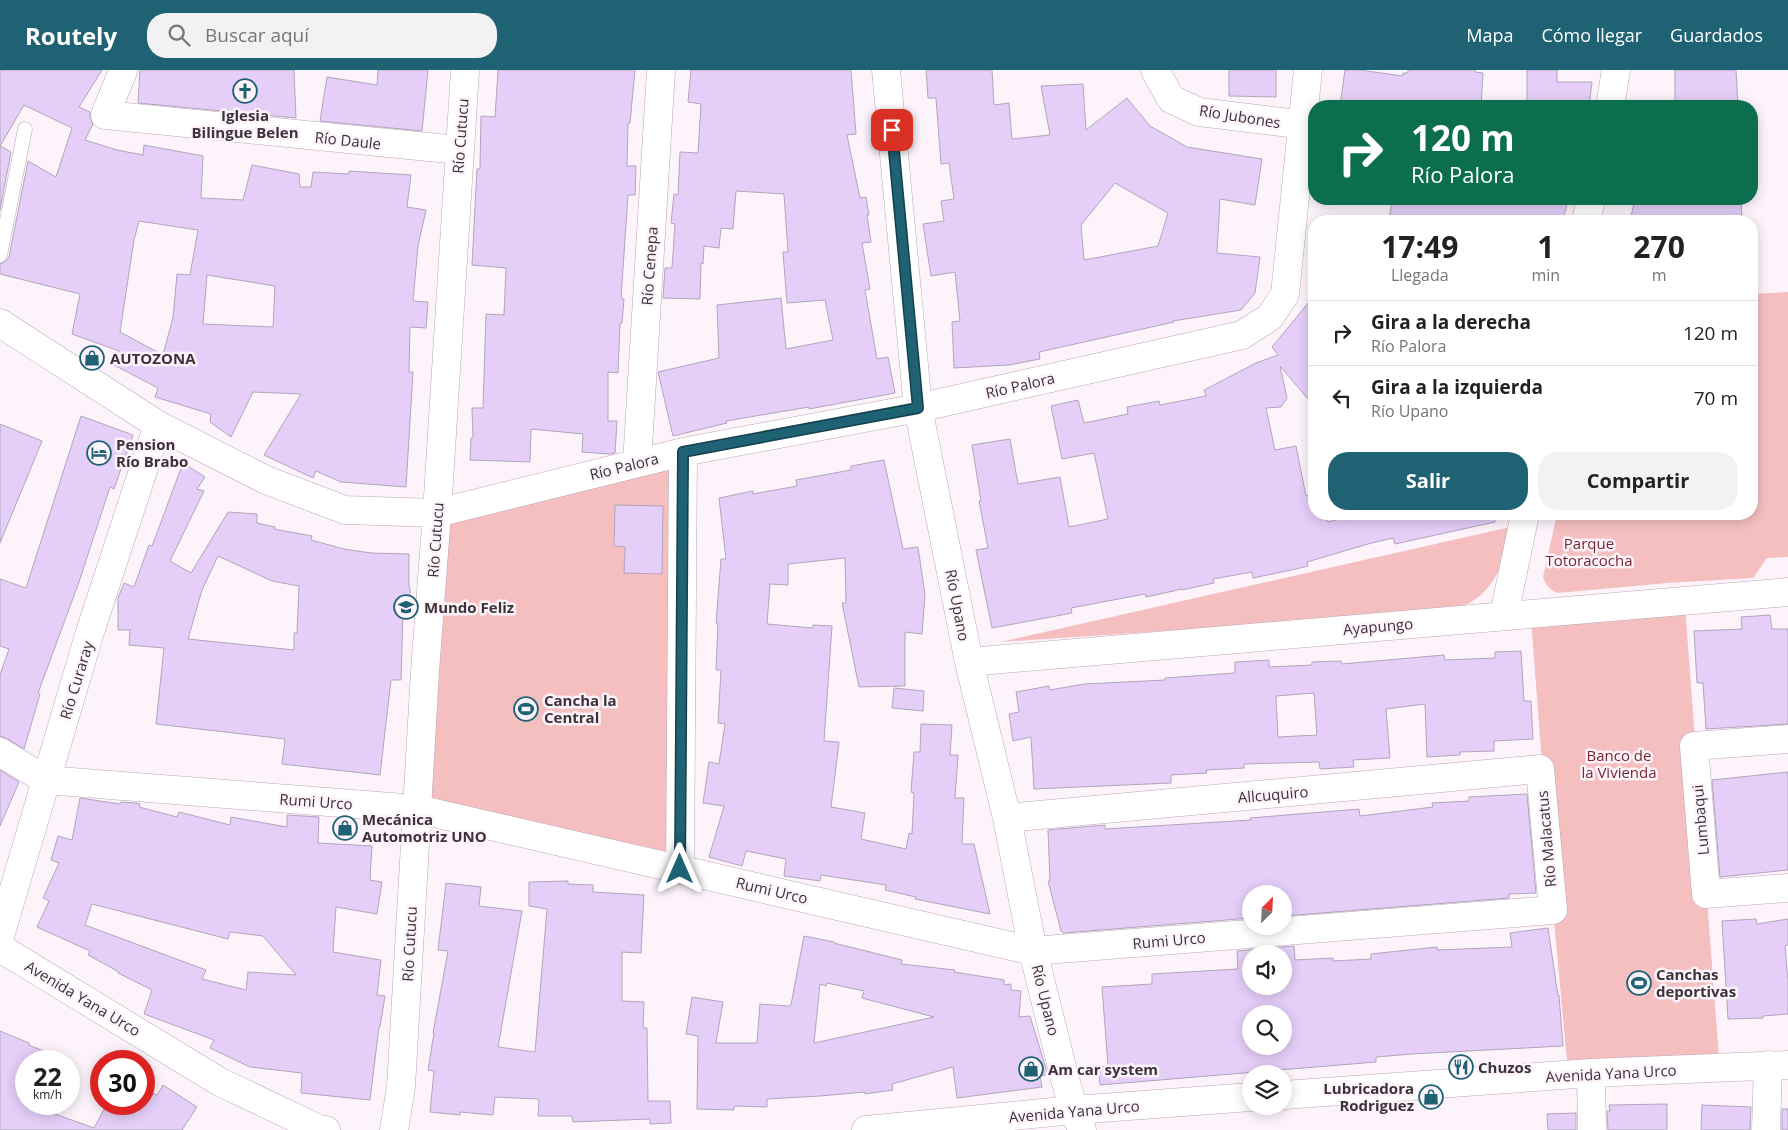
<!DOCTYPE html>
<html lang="es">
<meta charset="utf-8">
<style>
:root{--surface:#fff;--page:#f2f2f2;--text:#222;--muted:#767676;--line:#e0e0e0;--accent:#1e6274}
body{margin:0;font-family:"Open Sans",sans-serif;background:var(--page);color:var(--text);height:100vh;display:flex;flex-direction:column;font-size:19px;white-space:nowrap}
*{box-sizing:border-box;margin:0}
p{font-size:16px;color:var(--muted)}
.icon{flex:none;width:28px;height:28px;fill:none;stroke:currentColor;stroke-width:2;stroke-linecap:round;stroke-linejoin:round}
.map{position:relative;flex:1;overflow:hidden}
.side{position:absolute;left:1308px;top:145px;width:450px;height:305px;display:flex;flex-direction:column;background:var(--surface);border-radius:20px;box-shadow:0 2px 12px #0003}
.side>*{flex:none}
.banner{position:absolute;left:1308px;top:30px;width:450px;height:105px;border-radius:20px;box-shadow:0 2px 12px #0003;background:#0b6e4f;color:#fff;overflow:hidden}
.needle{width:32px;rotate:24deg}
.buttons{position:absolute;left:1242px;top:815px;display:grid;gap:10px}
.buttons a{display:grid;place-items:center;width:50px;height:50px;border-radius:50%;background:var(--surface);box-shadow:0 2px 12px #0003;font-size:25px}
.speed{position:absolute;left:15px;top:980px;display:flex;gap:10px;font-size:25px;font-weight:700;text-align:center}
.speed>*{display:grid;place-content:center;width:65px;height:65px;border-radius:50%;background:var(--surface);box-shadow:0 2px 12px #0003;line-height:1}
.speed small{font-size:12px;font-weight:400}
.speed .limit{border:8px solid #d22;background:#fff;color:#111}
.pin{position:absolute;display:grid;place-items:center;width:42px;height:42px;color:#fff;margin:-21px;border-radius:10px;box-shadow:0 2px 8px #0006}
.me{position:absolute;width:55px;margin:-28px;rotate:0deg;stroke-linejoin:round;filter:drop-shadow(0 0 4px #0008)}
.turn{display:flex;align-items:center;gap:18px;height:105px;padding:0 20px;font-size:22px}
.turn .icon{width:65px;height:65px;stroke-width:2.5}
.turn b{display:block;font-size:35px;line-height:42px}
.eta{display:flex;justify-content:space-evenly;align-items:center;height:85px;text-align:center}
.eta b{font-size:30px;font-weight:700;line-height:35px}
.cta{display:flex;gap:10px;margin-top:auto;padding:10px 20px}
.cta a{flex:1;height:58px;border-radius:20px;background:var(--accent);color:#fff;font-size:20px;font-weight:700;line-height:58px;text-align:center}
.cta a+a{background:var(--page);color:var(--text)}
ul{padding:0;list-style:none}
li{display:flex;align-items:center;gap:15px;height:65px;padding:0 20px;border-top:1px solid var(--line)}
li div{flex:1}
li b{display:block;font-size:19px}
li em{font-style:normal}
header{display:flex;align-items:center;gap:30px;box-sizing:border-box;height:70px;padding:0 25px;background:var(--accent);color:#fff}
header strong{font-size:24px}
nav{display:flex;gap:28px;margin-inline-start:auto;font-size:18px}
.search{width:350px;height:45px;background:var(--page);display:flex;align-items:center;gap:12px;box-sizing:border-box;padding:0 18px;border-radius:20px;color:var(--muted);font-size:19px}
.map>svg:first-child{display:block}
.green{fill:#f5bfc0}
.building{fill:#e5cef8;stroke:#b1a5bb;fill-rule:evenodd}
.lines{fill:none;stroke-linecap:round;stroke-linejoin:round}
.service-casing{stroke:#bba6b7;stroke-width:15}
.minor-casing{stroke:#bba6b7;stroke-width:29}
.tertiary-casing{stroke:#bba6b7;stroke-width:29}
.service{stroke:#fff;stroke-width:14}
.minor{stroke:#fff;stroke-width:28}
.tertiary{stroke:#fff;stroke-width:28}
.route-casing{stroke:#14404b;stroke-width:12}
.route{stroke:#1e6274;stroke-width:9}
.labels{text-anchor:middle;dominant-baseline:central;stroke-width:5;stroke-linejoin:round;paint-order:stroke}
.poi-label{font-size:15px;font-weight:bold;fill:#3c333a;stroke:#fdf4fb;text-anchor:start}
.street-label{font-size:15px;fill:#3c333a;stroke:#fdf4fb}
.park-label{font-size:15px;fill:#742830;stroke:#fdf4fb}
</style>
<header>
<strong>Routely</strong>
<div class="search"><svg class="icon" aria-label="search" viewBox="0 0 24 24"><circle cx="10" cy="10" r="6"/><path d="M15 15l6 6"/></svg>Buscar aquí</div>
<nav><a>Mapa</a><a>Cómo llegar</a><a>Guardados</a></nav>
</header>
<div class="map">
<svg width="1788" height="1060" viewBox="0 0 1788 1060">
<rect width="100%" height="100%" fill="#fdf4fb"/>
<path class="green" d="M1788 222V487L1767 488 1753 508 1668 513 1558 523C1550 520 1546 516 1543 507L1557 444H1751V224Z
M678 396 674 789 423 733 440 456Z
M1515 456C1500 499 1495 530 1445 542L1000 572Z
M1685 536 1719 988 1568 1001 1554 851 1531 549Z"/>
<path class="building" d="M0 0H102L79 37 90 42V47L93 54 85 70 117 80 143 85 144 75 203 86 201 128 243 130 252 95 299 104 300 117H311L313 102 349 104V101L411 105 407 137 426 140 418 176 413 231 428 232 426 258 410 257 409 302H413L406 417 341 412 316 401 313 408 264 385 301 324 253 322 231 367 210 352 211 344 155 327 158 318 112 294 119 281 72 264 80 224 0 204V194L6 191 9 187 28 91 56 107 72 58 24 35 0 76 11 82 0 140ZM139 151 198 160 190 205 177 204 173 247 163 285 120 262 134 170ZM207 205 275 216 273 257 203 254Z
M140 0H294L296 48 138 33Z
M378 0H428L422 61 320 51 327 7 377 15Z
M498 0H635L630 53H628L627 96H636L635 125H628L621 228 624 229 622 253H620L618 303 608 302V351H617L615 383 609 384 582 382 583 364 531 359 530 392 470 390 471 368H473L472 338H483L486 244 504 245 506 198 472 195 477 99H480L481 46 495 47Z
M691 0H851L856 64 847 65 860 128 866 127 869 145H867L871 172 862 173 870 219 865 220 877 289 888 287 895 323 809 339V337L726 351 727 353 673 366 658 302 719 288 717 235 781 228 786 279 833 270 825 230 787 233 783 182H788L784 124 736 121 733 159 721 158 719 178 704 176 703 194 701 193 700 229 663 228 665 198H672L675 154 671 153 674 124 678 125 680 82 698 83 701 34 688 32Z
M926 0H992L994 35 1009 33 1012 69 1050 65 1041 16 1083 14 1086 60 1127 28 1150 56 1187 77 1262 89 1255 135 1220 129 1217 183 1260 187 1255 223 1241 240 1173 251 1174 252 1039 282 1040 289 1009 295 954 298 952 252 960 251 955 202 931 206 923 154 944 151 941 131 954 129 949 93 941 94 936 28H928ZM1115 113 1168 143 1158 176 1084 190 1081 155Z
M1229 0H1276V27L1229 26Z
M1345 0H1360L1403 6V3H1408V0H1475V2L1483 3 1481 36H1340Z
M1527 0H1557V12H1592L1589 36H1527Z
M1675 0H1736L1738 36H1675Z
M1392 129H1569L1562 151H1389Z
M1635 129H1652L1682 135 1681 129H1741L1742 151H1630Z
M1314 226V336L1280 296 1287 328 1281 337 1266 338 1275 380 1296 376 1306 426 1314 424V444H1326L1328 452 1346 447 1347 450 1375 444H1494L1495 452 1395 474 1393 468 1368 474 1307 492 1308 496 1296 499 1253 508 1252 502 1213 509 1214 513 1182 520V519L1146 527 1145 524 1071 538 1072 543 992 558 976 480 988 478 979 431H981L972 375 1010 369 1018 414 1060 407 1069 457 1108 449 1094 383 1062 389 1051 336 1078 330 1084 353 1128 344 1127 337 1159 331 1160 335 1206 326 1204 320 1256 293 1278 285 1272 277Z
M81 346 133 365 114 419 110 417 79 512 38 623 40 624 24 679 8 669 0 666V605L9 579 0 576V509L26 518Z
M0 354 42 371 0 473Z
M884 390 903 479 918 477 925 524 922 564 905 562V616L859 617 842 533H846L845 488 788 494V515L770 514 767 554 813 558V555L832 556 824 671 839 672 831 737 865 743 861 769 906 779 909 763 912 764 914 723 911 722 914 682H920L921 654 952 655 950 685H958L955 728H964L962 774H974L990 844 915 829 916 827 885 820 886 815 821 805 820 811 784 806 786 789 746 781 742 796 709 787 724 736 703 733 709 692 719 694 725 654 718 653 721 600H716L718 553H716L721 489H726L719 428 753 421V424L797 416 796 410 851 400V396Z
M183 393 205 407 197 419 204 421 170 491 191 503 228 442 257 444V453L275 457 274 459 312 466 311 470 344 479 371 483 409 484V518H410L411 542H403L401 610H391L380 705 282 694 285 669 156 654 164 578 129 575 130 560H118V528L124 513 134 517 149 475 152 476ZM218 486 272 511 299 516 297 563H294V580L188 569 202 520Z
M615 435 663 436 662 504 624 503 625 477 614 476Z
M1770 545 1772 559H1788V654L1706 659 1703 613H1697L1694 561 1742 559 1741 547Z
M1521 581 1524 631H1531L1533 669 1494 671V681L1460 682V685L1427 687 1425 634 1386 639 1390 688 1353 690 1354 697 1320 699 1319 692 1244 694V698L1206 700 1207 703 1171 705V713L1034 719 1031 667 1013 671 1009 644 1019 642 1016 622 1049 616 1050 620 1084 614 1165 610V608L1235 603V592L1269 590V597L1312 595V592L1341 591 1342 594 1444 585 1445 590 1495 588V582ZM1314 623 1317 665 1278 667 1276 626Z
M894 618 924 621 923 641 892 638Z
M0 700 19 712 0 756Z
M1788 702V800L1720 807 1712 710Z
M1527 724 1536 823 1509 824V828L1284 846V824H1251V848L1063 863 1061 861 1048 811H1050L1048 760 1105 755V759L1251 750 1250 748 1359 739 1360 746 1433 737 1432 733 1469 731V727Z
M80 728 120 734 121 732 136 733 140 734 139 737 177 747 179 742 230 755 231 747 287 757V745L319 747 318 773 372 776 370 810 382 812 377 844 336 837 333 882 381 890 377 925 385 926 380 957H379L370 1030 301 1023 302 1003 250 997 210 978 214 970 144 944 152 920 118 903 119 902 88 885 90 881 37 857 49 831 43 828 59 793 51 790 58 766 72 770ZM92 834 228 869 230 862 263 866 296 905 248 902 246 920 202 909 206 900 85 855Z
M568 811V814L593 815V822L644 825 641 883 622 882V931L644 932 643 958H647L648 1031H670L671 1053 650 1054V1049L573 1052 572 1046H538L539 1029 495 1027 493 1045 460 1042V1045L430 1042 434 1001 428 1000 434 963H433L448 881 438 880 446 813 481 817 479 836 522 841 498 977 535 982 547 839 529 836V812Z
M1756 849 1757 854 1788 849V875L1785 876 1788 911V944L1763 946V948L1728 949 1722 851Z
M1548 858 1558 926 1559 925 1563 976 1412 984 1376 987V992L1100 1015 1098 997 1108 996 1102 917 1152 914V904L1238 899 1237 881 1294 876 1295 890 1333 888V891L1371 889V884L1437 877V880L1512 877 1510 863ZM1251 884H1284V916H1251ZM1251 944H1284V976H1251Z
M804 866 834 872V873L902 890 901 894 955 900 954 902 1004 910V915L1011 914V920L1021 921 1019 947 1030 946 1048 1005 1040 1006 1042 1017 957 1028 953 997 892 1014 893 1020 865 1024V1022L820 1026 767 1029V1037L734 1036V1040L697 1039 698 966 686 964 692 927 723 932 716 973H757L760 934 789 936 791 935ZM827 913 864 921 862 928 934 947 814 973 820 914 826 916Z
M0 961 29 973V975L67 991H26V1034H59L55 1044 94 1058 107 1034H144V1018L157 1025 163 1015 197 1037 182 1060H0Z
M1667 1034V1060H1608L1607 1041H1610L1609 1035Z
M1702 1035 1751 1037 1750 1060H1701Z
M1782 1039H1788V1060H1782Z
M1576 1043V1060H1548L1547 1044Z"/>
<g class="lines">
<g class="service-casing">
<path id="service" d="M0 185 25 59"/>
</g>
<g class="minor-casing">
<path id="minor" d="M886 0 918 338 969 592 1007 748 1033 881 1065 1009 1074 1040 1082 1060
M1155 0 1171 29 1199 42 1314 56
M123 1 105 45 459 80
M1610 36 1616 0
M1586 151 1591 129
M0 253 158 355 266 410 345 440 437 443 683 382 918 338 1242 265 1270 247 1285 224 1308 0
M637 393 661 0
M1504 545 1525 444
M969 592 1788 522
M1788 669 1694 676 1706 824 1788 818
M0 682 46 710 417 739 1033 881 1553 840 1540 699 1007 748
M680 799 683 382
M0 866 90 562 158 355
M1591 1003 1592 1060
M394 1060 401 1017 425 601 437 443 465 0
M1766 1060 1768 995"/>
</g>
<g class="tertiary-casing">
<path id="tertiary" d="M0 878 220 1012 319 1059 326 1060
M1284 1025 1591 1003 1788 995
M866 1060 1074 1040 1251 1027"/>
</g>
<use href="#service" class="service"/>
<use href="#minor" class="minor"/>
<use href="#tertiary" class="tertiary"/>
</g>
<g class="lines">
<g class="route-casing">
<path id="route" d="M680 799 683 382 918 338 892 60"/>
</g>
<use href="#route" class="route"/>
</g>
<defs>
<g id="church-ring" transform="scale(1.25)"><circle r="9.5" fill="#fdf4fb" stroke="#1e6274" stroke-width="1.5"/><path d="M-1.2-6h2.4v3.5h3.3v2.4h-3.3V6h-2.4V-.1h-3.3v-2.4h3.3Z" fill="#1e6274"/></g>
<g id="shop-ring" transform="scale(1.25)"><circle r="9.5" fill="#fdf4fb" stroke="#1e6274" stroke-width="1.5"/><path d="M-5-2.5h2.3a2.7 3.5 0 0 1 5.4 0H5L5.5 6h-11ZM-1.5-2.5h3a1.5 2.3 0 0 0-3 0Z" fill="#1e6274"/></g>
<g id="hotel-ring" transform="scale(1.25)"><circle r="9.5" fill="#fdf4fb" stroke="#1e6274" stroke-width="1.5"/><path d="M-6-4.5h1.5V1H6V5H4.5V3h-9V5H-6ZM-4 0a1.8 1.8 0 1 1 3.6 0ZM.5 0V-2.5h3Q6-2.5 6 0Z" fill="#1e6274"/></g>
<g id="school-ring" transform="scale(1.25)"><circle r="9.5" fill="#fdf4fb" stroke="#1e6274" stroke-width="1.5"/><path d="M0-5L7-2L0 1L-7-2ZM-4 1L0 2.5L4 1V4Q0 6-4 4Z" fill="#1e6274"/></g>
<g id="stadium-ring" transform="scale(1.25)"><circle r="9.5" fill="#fdf4fb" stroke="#1e6274" stroke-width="1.5"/><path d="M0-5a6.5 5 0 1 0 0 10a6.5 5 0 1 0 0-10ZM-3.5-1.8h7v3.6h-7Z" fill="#1e6274"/></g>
<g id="restaurant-ring" transform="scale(1.25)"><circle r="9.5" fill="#fdf4fb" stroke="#1e6274" stroke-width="1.5"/><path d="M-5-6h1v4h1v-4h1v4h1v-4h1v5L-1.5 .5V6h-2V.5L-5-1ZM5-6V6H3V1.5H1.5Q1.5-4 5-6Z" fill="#1e6274"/></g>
</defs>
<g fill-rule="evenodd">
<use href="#church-ring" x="245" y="21"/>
<use href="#shop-ring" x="92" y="288"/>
<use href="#hotel-ring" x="99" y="383"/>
<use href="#school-ring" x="406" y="537"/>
<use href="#stadium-ring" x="526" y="639"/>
<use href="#shop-ring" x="345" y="758"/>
<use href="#stadium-ring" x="1639" y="913"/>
<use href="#restaurant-ring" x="1461" y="997"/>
<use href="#shop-ring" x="1031" y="999"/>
<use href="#shop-ring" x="1431" y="1027"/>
</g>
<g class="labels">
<g class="poi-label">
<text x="245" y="45" text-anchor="middle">Iglesia<tspan x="245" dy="17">Bilingue Belen</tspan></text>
<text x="110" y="288">AUTOZONA</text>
<text x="116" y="374">Pension<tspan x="116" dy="17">Río Brabo</tspan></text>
<text x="424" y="537">Mundo Feliz</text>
<text x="544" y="630">Cancha la<tspan x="544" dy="17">Central</tspan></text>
<text x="362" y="749">Mecánica<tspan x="362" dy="17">Automotriz UNO</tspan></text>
<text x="1656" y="904">Canchas<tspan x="1656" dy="17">deportivas</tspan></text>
<text x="1478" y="997">Chuzos</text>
<text x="1048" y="999">Am car system</text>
<text x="1414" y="1018" text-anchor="end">Lubricadora<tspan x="1414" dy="17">Rodriguez</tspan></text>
</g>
<g class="street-label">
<text transform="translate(1240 46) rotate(9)">Río Jubones</text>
<text transform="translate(460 66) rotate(-86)">Río Cutucu</text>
<text transform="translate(348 70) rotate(6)">Río Daule</text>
<text transform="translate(649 196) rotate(-86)">Río Cenepa</text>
<text transform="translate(1020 315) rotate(-13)">Río Palora</text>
<text transform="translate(624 396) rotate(-14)">Río Palora</text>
<text transform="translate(435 470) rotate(-86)">Río Cutucu</text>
<text transform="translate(958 535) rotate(79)">Río Upano</text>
<text transform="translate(1378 556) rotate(-5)">Ayapungo</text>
<text transform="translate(76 610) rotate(-73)">Río Curaray</text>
<text transform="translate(1273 724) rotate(-5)">Allcuquiro</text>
<text transform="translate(316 731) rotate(4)">Rumi Urco</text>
<text transform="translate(1700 750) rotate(-95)">Lumbaqui</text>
<text transform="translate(1546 769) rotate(-95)">Río Malacatus</text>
<text transform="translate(772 820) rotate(13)">Rumi Urco</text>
<text transform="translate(1169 870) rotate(-5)">Rumi Urco</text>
<text transform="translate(409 874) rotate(-87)">Río Cutucu</text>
<text transform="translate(83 928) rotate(31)">Avenida Yana Urco</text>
<text transform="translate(1046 930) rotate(76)">Río Upano</text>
<text transform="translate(1611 1003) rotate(-3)">Avenida Yana Urco</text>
<text transform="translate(1074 1041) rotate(-5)">Avenida Yana Urco</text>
</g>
<g class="park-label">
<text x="1589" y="473">Parque<tspan x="1589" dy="17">Totoracocha</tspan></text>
<text x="1619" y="685">Banco de<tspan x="1619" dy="17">la Vivienda</tspan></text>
</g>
</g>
</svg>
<div class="buttons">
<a><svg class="needle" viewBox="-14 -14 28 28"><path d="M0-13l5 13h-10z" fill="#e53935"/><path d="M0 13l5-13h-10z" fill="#767676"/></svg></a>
<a><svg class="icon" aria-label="sound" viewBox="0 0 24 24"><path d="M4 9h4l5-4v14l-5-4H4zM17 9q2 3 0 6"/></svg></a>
<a><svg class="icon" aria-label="search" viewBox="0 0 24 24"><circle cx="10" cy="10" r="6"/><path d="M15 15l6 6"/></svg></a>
<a><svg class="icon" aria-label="layers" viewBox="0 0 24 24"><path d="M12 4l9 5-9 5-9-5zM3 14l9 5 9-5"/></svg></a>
</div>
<div class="speed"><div>22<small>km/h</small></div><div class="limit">30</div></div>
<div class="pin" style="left:892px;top:60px;background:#d93025"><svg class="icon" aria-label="arrive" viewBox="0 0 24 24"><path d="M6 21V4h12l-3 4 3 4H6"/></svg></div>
<svg class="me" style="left:680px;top:799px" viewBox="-20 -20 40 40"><path d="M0-17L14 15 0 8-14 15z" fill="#1e6274" stroke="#fff" stroke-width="4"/></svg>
<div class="banner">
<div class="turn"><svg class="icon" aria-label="right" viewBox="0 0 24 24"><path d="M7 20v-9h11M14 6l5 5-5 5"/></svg><div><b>120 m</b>Río Palora</div></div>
</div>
<section class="side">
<div class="eta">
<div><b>17:49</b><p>Llegada</p></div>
<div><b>1</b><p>min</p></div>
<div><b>270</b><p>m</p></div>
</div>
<ul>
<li><svg class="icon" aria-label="right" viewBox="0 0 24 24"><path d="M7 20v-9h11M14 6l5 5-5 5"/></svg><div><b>Gira a la derecha</b><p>Río Palora</p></div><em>120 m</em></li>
<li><svg class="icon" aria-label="left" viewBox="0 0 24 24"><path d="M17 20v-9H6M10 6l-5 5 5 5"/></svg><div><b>Gira a la izquierda</b><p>Río Upano</p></div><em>70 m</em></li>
</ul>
<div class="cta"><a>Salir</a><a>Compartir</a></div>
</section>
</div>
